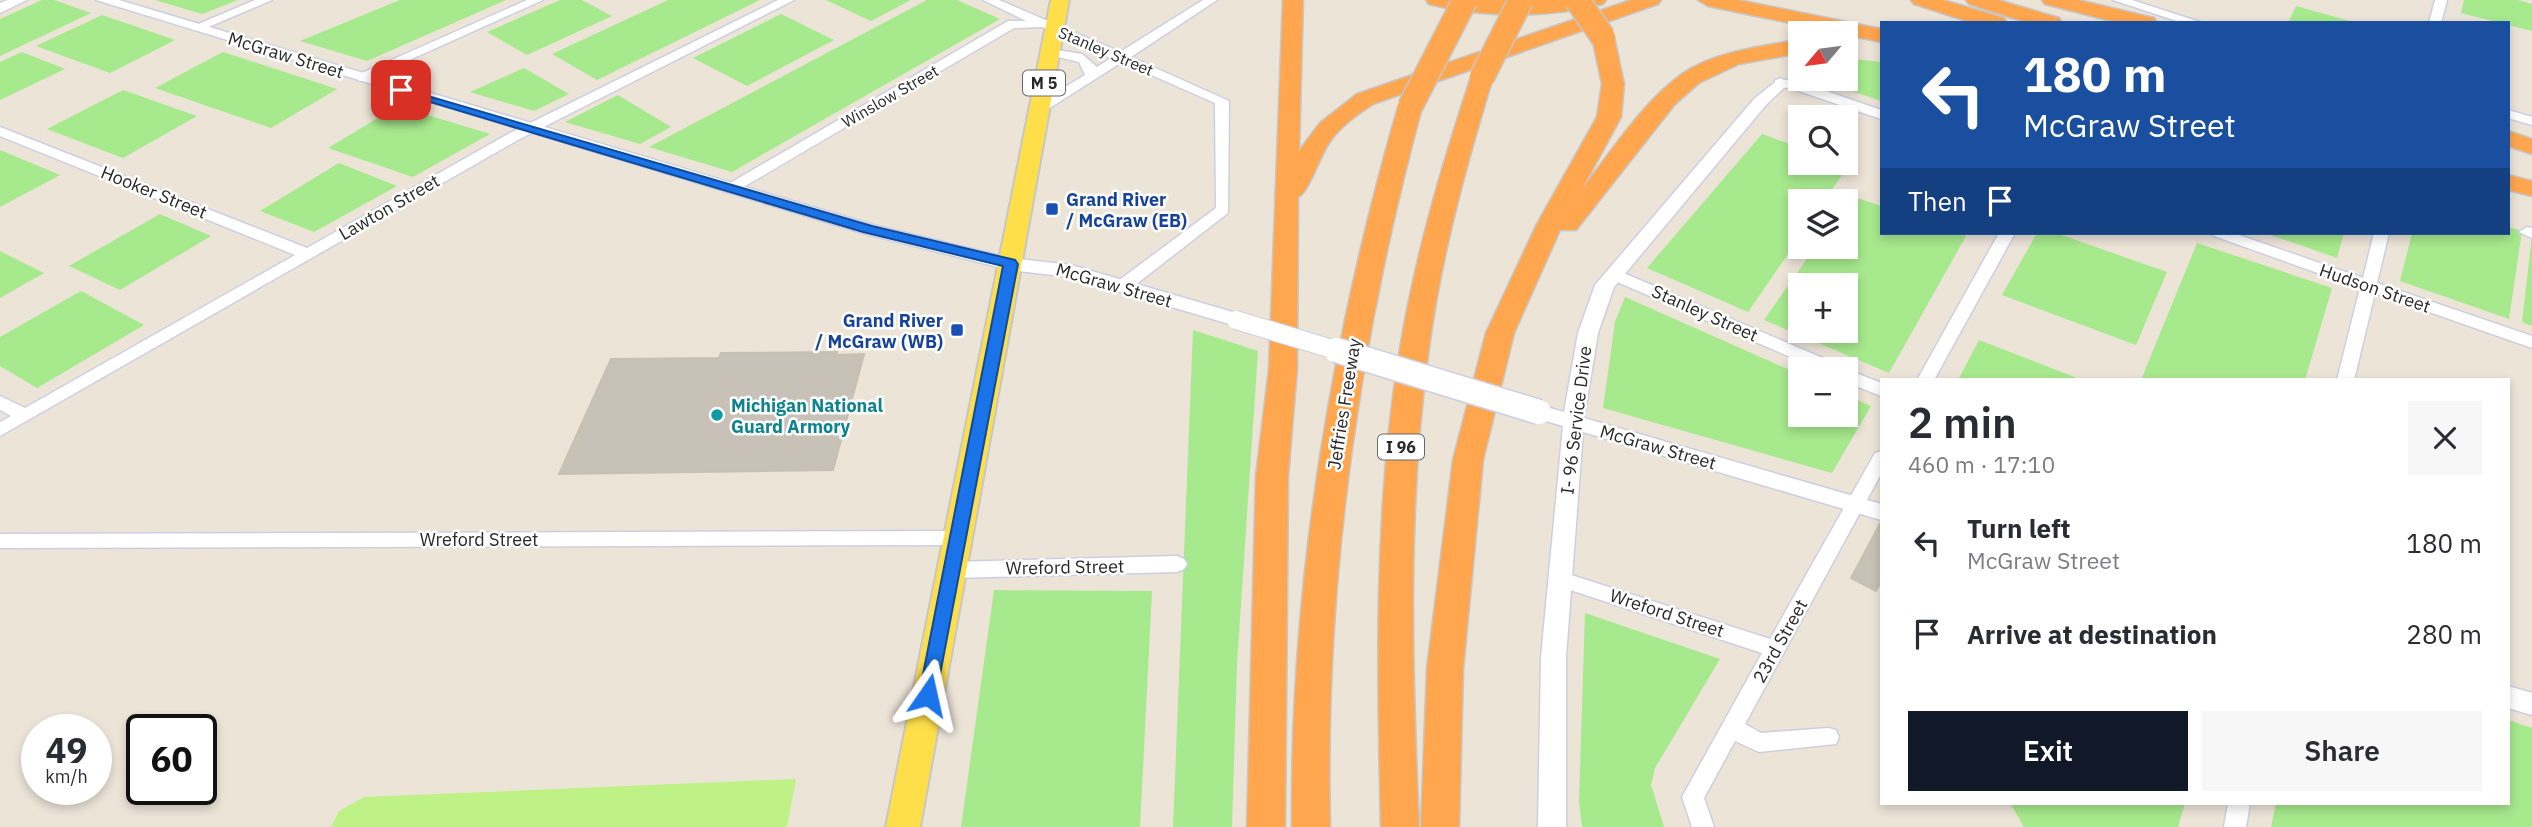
<!DOCTYPE html>
<meta charset="utf-8">
<style>
:root{--surface:#fff;--page:#f7f7f7;--text:#2b2b33;--muted:#7c7c81;--accent:#111827}
body{margin:0;font-family:"IBM Plex Sans",sans-serif;background:var(--page);color:var(--text);height:100vh;display:flex;flex-direction:column;font-size:26px;white-space:nowrap}
*{box-sizing:border-box;margin:0}
p{font-size:23px;color:var(--muted)}
.icon{flex:none;width:38px;height:38px;fill:none;stroke:currentColor;stroke-width:2;stroke-linecap:round;stroke-linejoin:round}
.map{position:relative;flex:1;overflow:hidden}
.details{position:absolute;left:1880px;top:378px;width:630px;height:427px;display:flex;flex-direction:column;background:var(--surface);border-radius:0px;box-shadow:0 4px 10px #0003}
.details>*{flex:none}
.guide{position:absolute;left:1880px;top:21px;width:630px;height:214px;border-radius:0px;box-shadow:0 4px 10px #0003;background:#1a4fa0;color:#fff;overflow:hidden}
.needle{width:46px;rotate:241deg}
.controls{position:absolute;left:1788px;top:21px;display:grid;gap:14px}
.controls a{display:grid;place-items:center;width:70px;height:70px;border-radius:0px;background:var(--surface);box-shadow:0 4px 10px #0003;font-size:35px}
.speed{position:absolute;left:21px;top:714px;display:flex;gap:14px;font-size:35px;font-weight:700;text-align:center}
.speed>*{display:grid;place-content:center;width:91px;height:91px;border-radius:50%;background:var(--surface);box-shadow:0 4px 10px #0003;line-height:1}
.speed small{font-size:18px;font-weight:400}
.speed .limit{border:4px solid #111;border-radius:10px;background:#fff;color:#111}
.pin{position:absolute;display:grid;place-items:center;width:60px;height:60px;color:#fff;margin:-30px;border-radius:14px;box-shadow:0 4px 10px #0006}
.me{position:absolute;width:77px;margin:-38px;rotate:11deg;stroke-linejoin:round;filter:drop-shadow(0 0 5px #0008)}
.turn{display:flex;align-items:center;gap:24px;height:147px;padding:0 28px;font-size:32px}
.turn .icon{width:91px;height:91px;stroke-width:2.5}
.turn b{display:block;font-size:49px;line-height:60px}
.then{display:flex;align-items:center;height:66px;padding:0 28px;background:#0003;gap:14px;font-size:26px}
.round{display:grid;place-items:center;flex:none;width:74px;height:74px;border-radius:0px;background:var(--page)}
.overview{display:flex;align-items:center;justify-content:space-between;height:119px;padding:0 28px}
h1{font-size:42px;font-weight:600;line-height:52px}
.action{display:flex;gap:14px;margin-top:auto;padding:14px 28px}
.action a{flex:1;height:80px;border-radius:0px;background:var(--accent);color:#fff;font-size:28px;font-weight:600;line-height:80px;text-align:center}
.action a+a{background:var(--page);color:var(--text)}
ul{padding:0;list-style:none}
li{display:flex;align-items:center;gap:21px;height:91px;padding:0 28px}
li div{flex:1}
li b{display:block;font-size:26px}
li em{font-style:normal}
.map>svg:first-child{display:block}
.green{fill:#a7e98d;fill-rule:evenodd}
.pitch{fill:#bef287}
.building{fill:#c7c1b7;stroke:#c7c1b1;stroke-width:2}
.lines{fill:none;stroke-linecap:round;stroke-linejoin:round}
.minor-casing{stroke:#cccfe3;stroke-width:3}
.tertiary-casing{stroke:#cccfe3;stroke-width:3}
.primary-casing{stroke:#c7c7c7;stroke-width:4}
.motorway-casing{stroke:#c7c7c7;stroke-width:3}
.minor{fill:#fff;fill-rule:evenodd}
.tertiary{fill:#fff;fill-rule:evenodd}
.primary{fill:#fedf4a;fill-rule:evenodd}
.motorway{fill:#ffa64f;fill-rule:evenodd}
.tertiary-bridge-far1-casing{stroke:#cccfe3;stroke-width:20;stroke-linecap:butt}
.tertiary-bridge-casing{stroke:#cccfe3;stroke-width:27;stroke-linecap:butt}
.motorway-bridge-casing{stroke:#c7c7c7;stroke-width:27;stroke-linecap:butt}
.tertiary-bridge-far1{stroke:#fff;stroke-width:18}
.tertiary-bridge{stroke:#fff;stroke-width:24}
.motorway-bridge{stroke:#ffa64f;stroke-width:24}
.route{fill:#1a73e8;stroke:#114b97;stroke-width:2}
.transit-dot{fill:#1a4fb4;stroke:#fff;stroke-width:2.5}
.culture-dot{fill:#0f9aa8;stroke:#fff;stroke-width:2.5}
.labels{text-anchor:middle;dominant-baseline:central;stroke-width:5;stroke-linejoin:round;paint-order:stroke}
.far-street-label{font-size:16px;fill:#282828;stroke:#fff}
.shield{fill:#fff;stroke:#686868;stroke-width:2}
.shield-label{font-size:16px;font-weight:bold;fill:#282828}
.street-label{font-size:18px;fill:#282828;stroke:#fff}
.transit-label{font-size:18px;font-weight:bold;fill:#164399;stroke:#fff;text-anchor:start}
.culture-label{font-size:18px;font-weight:bold;fill:#0d838f;stroke:#fff;text-anchor:start}
</style>
<div class="map">
<svg width="2532" height="827" viewBox="0 0 2532 827">
<rect width="100%" height="100%" fill="#ece4d7"/>
<path class="green" d="M42 0H54L91 13 0 56V19Z
M155 0H238L202 14Z
M400 0H506L367 61 300 41Z
M560 0H582L612 16 527 55 487 32Z
M668 0H760L597 80 552 54Z
M826 0H911L871 21Z
M927 0H957L1000 19 732 172 649 147Z
M2464 0H2518L2532 4V31L2461 13Z
M2296 6 2357 23H2288Z
M781 14 834 40 747 86 693 58Z
M102 15 175 40 110 73 36 46Z
M22 52 65 69 0 100V62Z
M223 52 337 89 271 128 155 88Z
M1846 58 1881 62V101L1816 79H1846Z
M524 68 569 94 534 111 470 92Z
M123 90 197 116 123 158 47 129Z
M618 95 671 127 640 144 565 122Z
M398 106 490 134 413 177 328 148Z
M1762 134 1801 148V163L1849 165 1824 201H1801V235L1748 312 1647 268Z
M0 150 60 175 0 207Z
M339 163 397 186 314 232 260 211Z
M1851 196 1881 206V233H1956L1966 236 1889 373 1764 320 1815 247H1846V202ZM1801 285H1846V331H1801Z
M160 214 211 236 120 290 69 266Z
M2508 227 2522 231 2509 319 2400 281 2412 233H2508Z
M2037 233H2056L2167 272 2136 345 2002 295Z
M2265 233H2344L2337 258Z
M2532 236V326L2522 322Z
M2197 243 2332 288 2305 380H2141Z
M0 251 44 273 0 298Z
M81 291 144 325 37 388 0 366V337Z
M1625 297 1801 375V415H1846V395L1871 406 1832 473 1603 408 1615 322Z
M1193 330 1258 351 1237 664 1232 827H1173Z
M1979 340 2082 380H1958Z
M994 590 1152 591 1140 827H961Z
M1585 613 1720 659 1655 768 1651 785 1664 827H1582L1579 801Z
M2508 720 2532 728V827H2271L2276 803H2508Z
M2010 803H2185L2178 827H2024Z"/>
<path class="pitch" d="M796 779 787 827H331L339 811 364 797Z"/>
<path class="building" d="M837 352 836 355 864 354 833 470 559 474 611 359 719 358 721 353Z
M1881 522V582L1876 591 1851 578Z"/>
<g class="lines">
<g class="minor-casing">
<path id="minor" d="M255 0H272L199 31 189 28Z
M527 0H543L365 80 360 81 353 77Z
M778 0H794L518 140 0 436V422L11 416 0 410V396L25 408 295 255 0 136V127L307 248 508 134Z
M983 0H999L1120 52 1203 0H1217L1131 57 1229 101 1228 213 1130 289H1118L1116 285 1118 281 1216 208 1215 103 1122 62 1045 111H1035V105L1085 75 1079 62 1045 54V48L1082 54 1097 67 1111 58 1042 27 1014 28 735 192H725V186L1008 21H1026Z
M2113 0H2132L2203 23H2183Z
M2435 0H2447L2441 23H2429Z
M1780 79 1800 82 1881 110V119L1793 89 1775 86V80Z
M2508 110 2532 117V125L2508 118Z
M2527 227 2532 228V238L2519 232Z
M1999 233H2015L1934 380H1917Z
M2212 233H2233L2363 278 2374 233H2389L2377 283 2532 336V348L2375 293 2354 380H2337L2360 288 2214 236Z
M1614 269 1839 365 1841 369H1818L1608 278 1606 274Z
M1846 369 1881 383V396L1846 382Z
M1881 451V474L1745 724 1761 733 1828 728 1836 730 1839 737 1836 744 1759 752 1735 741 1704 798 1714 827H1692L1682 797 1762 653 1552 584 1549 579 1552 574 1559 571 1770 639 1875 453Z
M959 531 966 533 969 538 966 543 959 545 0 548V534Z
M1177 556 1184 559 1187 564 1184 569 1177 572 952 578 945 575 942 570 945 565 952 562Z
M2228 803H2250L2246 827H2224Z"/>
</g>
<g class="tertiary-casing">
<path id="tertiary" d="M8 0H27L0 13V3Z
M96 0H119L873 225 1010 258 1071 265 1243 315 1246 320 1236 326 1070 277 1010 270 862 233Z
M1780 78 1788 83 1786 86 1766 105 1614 287 1598 333 1584 418 1881 504V520L1583 432 1566 657V827H1538L1541 657 1563 426 1532 417 1529 412 1532 407 1539 405 1564 412 1578 333 1595 285 1754 99Z
M2508 686 2532 693V715L2508 708Z"/>
</g>
<g class="primary-casing">
<path id="primary" d="M1051 0H1069L920 827H886Z"/>
</g>
<g class="motorway-casing">
<path id="motorway" d="M1283 0H1303L1299 151 1320 123 1357 94 1631 0H1661L1658 4 1373 104C1358 114 1342 125 1331 140 1320 154 1310 191 1298 197L1297 369 1288 476 1285 827H1247L1256 476 1269 369Z
M1426 0H1606L1603 4C1548 18 1484 18 1429 4Z
M1698 0H1738L1881 29V42L1708 6Z
M1911 0H1943L2004 18 2007 23H1973L1914 4Z
M1966 0H1998L2059 18 2062 23H2028L1969 4Z
M2042 0H2078L2154 18 2157 23H2119L2045 4Z
M1603 30 1614 37 1624 84 1621 117 1582 189C1612 151 1642 103 1682 74 1715 51 1761 47 1801 39V53L1739 64 1699 83 1675 104 1576 230H1560L1514 333 1483 460 1463 669 1459 827H1421L1427 669 1453 460 1486 333 1537 224 1597 117 1602 84 1592 37Z
M1482 70 1493 77C1465 169 1440 260 1428 355 1407 512 1412 670 1419 827H1381C1377 670 1374 511 1399 355 1414 260 1441 168 1471 77Z
M1410 100 1418 102 1422 107C1359 340 1324 585 1330 827H1292C1290 584 1331 340 1398 107L1402 102Z
M2508 131 2532 139V154L2508 146Z
M2508 175 2532 181V196L2508 190Z"/>
</g>
<use href="#minor" class="minor"/>
<use href="#tertiary" class="tertiary"/>
<use href="#primary" class="primary"/>
<use href="#motorway" class="motorway"/>
<g class="tertiary-bridge-far1-casing">
<path id="tertiary-bridge-far1" d="M1236 320 1342 352"/>
</g>
<g class="tertiary-bridge-casing">
<path id="tertiary-bridge" d="M1336 350 1539 412"/>
</g>
<g class="motorway-bridge-casing">
<path id="motorway-bridge" d="M1577 0 1603 37
M1482 77 1521 0
M1410 107 1465 0"/>
</g>
<use href="#tertiary-bridge-far1" class="tertiary-bridge-far1"/>
<use href="#tertiary-bridge" class="tertiary-bridge"/>
<use href="#motorway-bridge" class="motorway-bridge"/>
</g>
<path class="route" d="M397 87 872 226 1015 260 1018 264 935 701H921L919 695 1003 266 863 232 397 92Z"/>
<g class="transit-dot">
<rect x="1045" y="202" width="14" height="14" rx="3.5"/>
<rect x="950" y="323" width="14" height="14" rx="3.5"/>
</g>
<circle class="culture-dot" cx="717" cy="415" r="7"/>
<g class="labels">
<g class="far-street-label">
<text transform="translate(1106 51) rotate(23)">Stanley Street</text>
<text transform="translate(890 96) rotate(-30)">Winslow Street</text>
</g>
<g class="shield">
<rect x="1023" y="70.5" width="42" height="25" rx="5"/>
<rect x="1378" y="434.5" width="46" height="25" rx="5"/>
</g>
<g class="shield-label">
<text x="1044" y="83">M 5</text>
<text x="1401" y="447">I 96</text>
</g>
<g class="street-label">
<text transform="translate(286 55) rotate(17)">McGraw Street</text>
<text transform="translate(154 192) rotate(22)">Hooker Street</text>
<text transform="translate(389 207) rotate(-30)">Lawton Street</text>
<text transform="translate(1114 285) rotate(16)">McGraw Street</text>
<text transform="translate(2375 288) rotate(19)">Hudson Street</text>
<text transform="translate(1705 313) rotate(24)">Stanley Street</text>
<text transform="translate(1344 404) rotate(-81)">Jeffries Freeway</text>
<text transform="translate(1576 420) rotate(-83)">I- 96 Service Drive</text>
<text transform="translate(1658 447) rotate(16)">McGraw Street</text>
<text x="479" y="539">Wreford Street</text>
<text transform="translate(1065 567) rotate(-1)">Wreford Street</text>
<text transform="translate(1667 613) rotate(18)">Wreford Street</text>
<text transform="translate(1780 641) rotate(-61)">23rd Street</text>
</g>
<g class="transit-label">
<text x="1066" y="199">Grand River<tspan x="1066" dy="21">/ McGraw (EB)</tspan></text>
<text x="943" y="320" text-anchor="end">Grand River<tspan x="943" dy="21">/ McGraw (WB)</tspan></text>
</g>
<g class="culture-label">
<text x="731" y="405">Michigan National<tspan x="731" dy="21">Guard Armory</tspan></text>
</g>
</g>
</svg>
<div class="controls">
<a><svg class="needle" viewBox="-14 -14 28 28"><path d="M0-13l5 13h-10z" fill="#e53935"/><path d="M0 13l5-13h-10z" fill="#7c7c81"/></svg></a>
<a><svg class="icon" aria-label="search" viewBox="0 0 24 24"><circle cx="10" cy="10" r="6"/><path d="M15 15l6 6"/></svg></a>
<a><svg class="icon" aria-label="layers" viewBox="0 0 24 24"><path d="M12 4l9 5-9 5-9-5zM3 14l9 5 9-5"/></svg></a>
<a>+</a>
<a>−</a>
</div>
<div class="speed"><div>49<small>km/h</small></div><div class="limit">60</div></div>
<div class="pin" style="left:401px;top:90px;background:#d93025"><svg class="icon" aria-label="arrive" viewBox="0 0 24 24"><path d="M6 21V4h12l-3 4 3 4H6"/></svg></div>
<svg class="me" style="left:928px;top:695px" viewBox="-20 -20 40 40"><path d="M0-17L14 15 0 8-14 15z" fill="#1a73e8" stroke="#fff" stroke-width="4"/></svg>
<div class="guide">
<div class="turn"><svg class="icon" aria-label="left" viewBox="0 0 24 24"><path d="M17 20v-9H6M10 6l-5 5 5 5"/></svg><div><b>180 m</b>McGraw Street</div></div>
<div class="then">Then<svg class="icon" aria-label="arrive" viewBox="0 0 24 24"><path d="M6 21V4h12l-3 4 3 4H6"/></svg></div>
</div>
<section class="details">
<div class="overview"><div><h1>2 min</h1><p>460 m · 17:10</p></div><a class="round"><svg class="icon" aria-label="close" viewBox="0 0 24 24"><path d="M6 6l12 12M18 6L6 18"/></svg></a></div>
<ul>
<li><svg class="icon" aria-label="left" viewBox="0 0 24 24"><path d="M17 20v-9H6M10 6l-5 5 5 5"/></svg><div><b>Turn left</b><p>McGraw Street</p></div><em>180 m</em></li>
<li><svg class="icon" aria-label="arrive" viewBox="0 0 24 24"><path d="M6 21V4h12l-3 4 3 4H6"/></svg><div><b>Arrive at destination</b></div><em>280 m</em></li>
</ul>
<div class="action"><a>Exit</a><a>Share</a></div>
</section>
</div>
